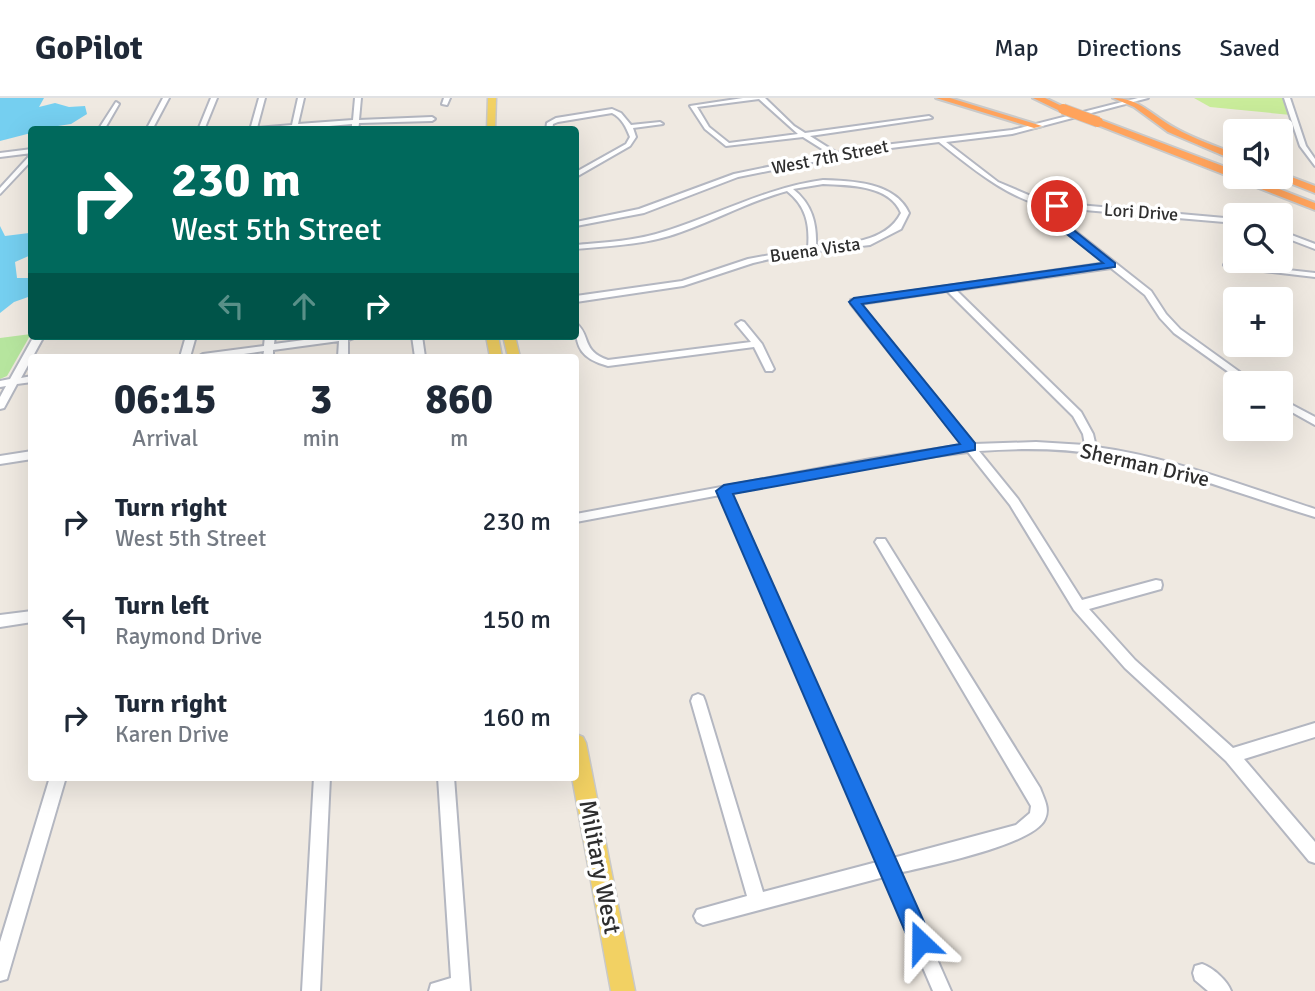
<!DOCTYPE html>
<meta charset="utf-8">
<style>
:root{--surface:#fff;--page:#f2f2f3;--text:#1f2937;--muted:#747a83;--line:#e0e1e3}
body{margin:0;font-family:Signika,sans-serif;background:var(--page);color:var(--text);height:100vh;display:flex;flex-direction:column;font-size:26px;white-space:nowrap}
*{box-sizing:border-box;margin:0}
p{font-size:23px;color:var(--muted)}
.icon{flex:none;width:38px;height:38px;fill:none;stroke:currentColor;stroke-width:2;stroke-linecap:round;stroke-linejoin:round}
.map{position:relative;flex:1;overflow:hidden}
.details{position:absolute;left:28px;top:256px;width:551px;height:427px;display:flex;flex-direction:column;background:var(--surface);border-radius:7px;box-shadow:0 7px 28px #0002}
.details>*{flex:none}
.banner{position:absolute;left:28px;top:28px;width:551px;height:214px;border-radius:7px;box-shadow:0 7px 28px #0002;background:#00695c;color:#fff;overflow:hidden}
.controls{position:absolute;left:1223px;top:21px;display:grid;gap:14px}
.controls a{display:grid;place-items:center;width:70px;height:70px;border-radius:7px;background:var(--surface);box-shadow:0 7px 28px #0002;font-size:35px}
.pin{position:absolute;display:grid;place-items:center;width:60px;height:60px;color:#fff;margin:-30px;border:4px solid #fff;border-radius:50%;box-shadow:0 2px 7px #0007}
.me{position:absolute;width:77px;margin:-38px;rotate:337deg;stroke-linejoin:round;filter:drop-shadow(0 0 5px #0008)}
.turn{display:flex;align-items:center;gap:24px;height:147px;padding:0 28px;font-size:32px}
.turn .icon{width:91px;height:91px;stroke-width:2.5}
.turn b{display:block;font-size:49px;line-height:60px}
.lanes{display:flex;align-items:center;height:66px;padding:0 28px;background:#0003;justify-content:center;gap:35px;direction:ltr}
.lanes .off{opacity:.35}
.eta{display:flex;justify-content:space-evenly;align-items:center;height:119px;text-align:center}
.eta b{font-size:42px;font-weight:700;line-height:49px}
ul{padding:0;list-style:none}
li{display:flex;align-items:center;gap:21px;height:98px;padding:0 28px}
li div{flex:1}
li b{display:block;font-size:26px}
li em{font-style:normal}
header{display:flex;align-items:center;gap:42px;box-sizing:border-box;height:98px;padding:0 35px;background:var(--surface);border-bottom:2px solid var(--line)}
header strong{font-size:33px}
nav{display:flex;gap:38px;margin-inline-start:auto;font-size:24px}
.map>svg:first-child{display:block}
.green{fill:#b6e59e}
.pitch{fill:#c9ec9a}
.water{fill:#75cff0}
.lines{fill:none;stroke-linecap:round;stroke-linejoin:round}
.minor-casing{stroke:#b4b7c1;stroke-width:4}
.major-casing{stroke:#c9c9c9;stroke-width:3}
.highway-casing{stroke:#c9c9c9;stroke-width:4}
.minor{fill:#fff;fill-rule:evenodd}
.major{fill:#f2d163;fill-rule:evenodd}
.highway{fill:#ffa35c;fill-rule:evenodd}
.highway-bridge-casing{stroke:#c9c9c9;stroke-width:12;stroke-linecap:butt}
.highway-bridge{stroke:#ffa35c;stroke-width:10}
.route{fill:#1a73e8;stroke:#114b97;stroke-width:2}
.labels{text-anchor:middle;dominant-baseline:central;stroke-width:7;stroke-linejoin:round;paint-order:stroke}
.far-street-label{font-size:18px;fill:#2e2e2e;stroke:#fff}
.street-label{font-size:21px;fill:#2e2e2e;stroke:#fff}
.near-street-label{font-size:24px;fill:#2e2e2e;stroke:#fff}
</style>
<header>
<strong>GoPilot</strong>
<nav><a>Map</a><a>Directions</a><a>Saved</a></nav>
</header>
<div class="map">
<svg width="1315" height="893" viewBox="0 0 1315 893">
<rect width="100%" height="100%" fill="#efe9e1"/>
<path class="green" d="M31 236 7 278 0 281V240Z"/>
<path class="pitch" d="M1194 0H1285L1291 17 1210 9Z"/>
<path class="water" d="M0 0H44L39 9 55 5 69 9 85 8 87 16 71 26 32 32 31 35 0 43Z
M0 128 5 138 29 135 32 138 31 157 15 164 17 180H31V198L14 204 0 215Z"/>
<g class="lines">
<g class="minor-casing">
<path id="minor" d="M163 0H169L152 32H146Z
M211 0H217L204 32H198Z
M259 0H265L257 30 292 27 298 0H304L298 26 353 22 355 0H361L359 22 432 19 435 21 432 23 359 25 358 32H352V26L283 32H250Z
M444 0H450L447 7 442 6Z
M743 0H765L794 28 805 35 929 18 932 20 810 38 837 55 867 49 1012 32 1138 0H1148L1012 36 946 44 998 84 1045 104 1236 121V125L1061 110 1066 126 1151 193 1166 216 1180 231 1255 285H1244L1174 235 1160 220 1145 197 1111 170 956 192 1081 314 1093 336 1096 349C1171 359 1243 388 1315 411V419C1244 398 1176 370 1103 357 1062 350 1020 350 979 353L1018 401 1082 502 1156 482 1161 483 1162 487 1161 491 1089 511 1135 562 1233 650 1315 625V639L1244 661 1315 744V765L1309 763 1226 663 1125 570 1074 512 1010 407 968 354 904 362 731 395 893 760 1016 727 1030 715 1031 708 877 447 875 444 877 441H885L1040 690C1044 701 1050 710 1045 721 1034 747 928 768 899 775L951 893H933L884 779 703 827 697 824 694 818 697 812 747 798 691 603 693 598 698 596 703 598 705 603 763 794 877 764 720 397 576 424V416L871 361 963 347 851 206V202L1106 165 1059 129 1054 109C1012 105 971 69 939 44L867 53 738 79 644 115 576 128V124L639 111 734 76 830 56 803 39 726 48 705 31 690 8ZM759 1 798 36 729 45 709 29 697 9ZM947 193 1073 318 1083 336 1085 347 1036 344 974 346 860 206Z
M1284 0H1290L1306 48 1315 61V68L1300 48Z
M116 4 119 6 104 32H98Z
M612 11 621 15 631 27 660 24 663 26 633 30 636 39 630 48 576 79V74L626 46 630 39C626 29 622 20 612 15L558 24 553 26 552 32H546L547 25 556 20Z
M32 51V55L0 59V55Z
M32 55V62L0 96V90Z
M823 82C852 83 895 84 909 115L901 131 870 147 791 156 753 165 683 188 576 204V198L682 183 748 161 808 150C810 126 806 108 787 93 746 104 709 126 669 138 639 147 607 148 576 151V147C606 144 637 143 666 133 720 116 765 90 823 82ZM823 86C849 87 890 87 901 115 886 145 846 145 816 149 817 125 812 106 793 91Z
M1281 133 1315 146V151L1281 138Z
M1225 165 1315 175V179L1228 169 1224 167Z
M741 223 744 224 762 246 774 271 772 273H766L754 249 608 268C582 261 575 250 576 225 591 237 581 253 608 262L751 244 736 226Z
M34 238H44L21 280 32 278V284L17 286 4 310 0 311V299L6 288 0 289V283L10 281Z
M186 238H196L190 259H180Z
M265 238H275L274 246 334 238H359L348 242V259H338L339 243 273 252V259H263L264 253 223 259H198L203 256 264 248Z
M412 238H422L425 259H415Z
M1281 301 1315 319V327L1281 308Z
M32 353V361L0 366V358Z
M32 513V524L0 529V517Z
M50 679H66L9 874 7 881 0 883V844Z
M314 679H330L320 893H302Z
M438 679H454L470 893H429L431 886 451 880Z
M1202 866C1213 870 1227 882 1231 893H1208L1195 882 1193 875 1195 868Z"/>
</g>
<g class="major-casing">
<path id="major" d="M488 0H496L495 32H487Z
M486 238H498L502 259H490Z
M503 238H515L520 259H508Z
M576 636 583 639 586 645 635 893H611L572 679H576Z"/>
</g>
<g class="highway-casing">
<path id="highway" d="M936 0H950L1042 28 1034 30Z
M1033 0H1045L1068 11 1060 13Z
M1113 0C1140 0 1152 18 1175 30 1194 41 1216 48 1236 56V63L1168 34 1134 9Z
M1095 22H1101L1236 73V79H1248L1315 105V112L1095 26Z
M1281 75 1315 88V95L1277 80 1281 79Z"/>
</g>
<use href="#minor" class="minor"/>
<use href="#major" class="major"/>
<use href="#highway" class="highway"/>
<g class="highway-bridge-casing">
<path id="highway-bridge" d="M1063 11 1098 24"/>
</g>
<use href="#highway-bridge" class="highway-bridge"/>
</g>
<path class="route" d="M1053 106H1060L1066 126 1115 165V169L862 206 975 345V352L733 396 933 844 929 852 921 856 913 852 716 393 724 387 960 346 849 204 854 200 1103 165 1058 129Z"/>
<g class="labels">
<g class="far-street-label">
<text transform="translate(830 59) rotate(-11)">West 7th Street</text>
<text transform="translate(1141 114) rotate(4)">Lori Drive</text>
<text transform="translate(815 152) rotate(-8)">Buena Vista</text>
</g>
<g class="street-label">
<text transform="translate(1145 367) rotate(13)">Sherman Drive</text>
</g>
<g class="near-street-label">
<text transform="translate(600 769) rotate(79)">Military West</text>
</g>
</g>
</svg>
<div class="controls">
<a><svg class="icon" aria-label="sound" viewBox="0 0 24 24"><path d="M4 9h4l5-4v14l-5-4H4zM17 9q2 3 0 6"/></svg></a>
<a><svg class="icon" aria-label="search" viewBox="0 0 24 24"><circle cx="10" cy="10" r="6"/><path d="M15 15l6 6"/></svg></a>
<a>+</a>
<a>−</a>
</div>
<div class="pin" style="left:1057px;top:108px;background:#d93025"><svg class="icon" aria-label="arrive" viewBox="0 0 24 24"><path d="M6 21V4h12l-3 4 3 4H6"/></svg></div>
<svg class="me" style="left:921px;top:844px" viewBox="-20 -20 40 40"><path d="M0-17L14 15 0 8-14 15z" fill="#1a73e8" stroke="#fff" stroke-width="4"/></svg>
<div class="banner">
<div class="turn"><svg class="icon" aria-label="right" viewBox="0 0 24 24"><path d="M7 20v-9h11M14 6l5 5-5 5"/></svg><div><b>230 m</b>West 5th Street</div></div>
<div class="lanes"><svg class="icon off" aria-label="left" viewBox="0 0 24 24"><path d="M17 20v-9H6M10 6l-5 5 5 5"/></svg><svg class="icon off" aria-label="ahead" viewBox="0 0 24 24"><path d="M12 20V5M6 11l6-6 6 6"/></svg><svg class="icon" aria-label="right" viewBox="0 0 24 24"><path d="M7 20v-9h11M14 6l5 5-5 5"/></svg></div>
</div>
<section class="details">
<div class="eta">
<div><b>06:15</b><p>Arrival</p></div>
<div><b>3</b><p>min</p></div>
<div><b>860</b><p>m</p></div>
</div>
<ul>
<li><svg class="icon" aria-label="right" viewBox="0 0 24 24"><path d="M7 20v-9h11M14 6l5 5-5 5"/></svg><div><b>Turn right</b><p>West 5th Street</p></div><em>230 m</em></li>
<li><svg class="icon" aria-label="left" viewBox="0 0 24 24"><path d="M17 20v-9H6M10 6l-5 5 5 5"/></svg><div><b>Turn left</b><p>Raymond Drive</p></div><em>150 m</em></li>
<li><svg class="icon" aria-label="right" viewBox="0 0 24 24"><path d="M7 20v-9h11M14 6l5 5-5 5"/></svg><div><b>Turn right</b><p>Karen Drive</p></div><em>160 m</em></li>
</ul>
</section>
</div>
